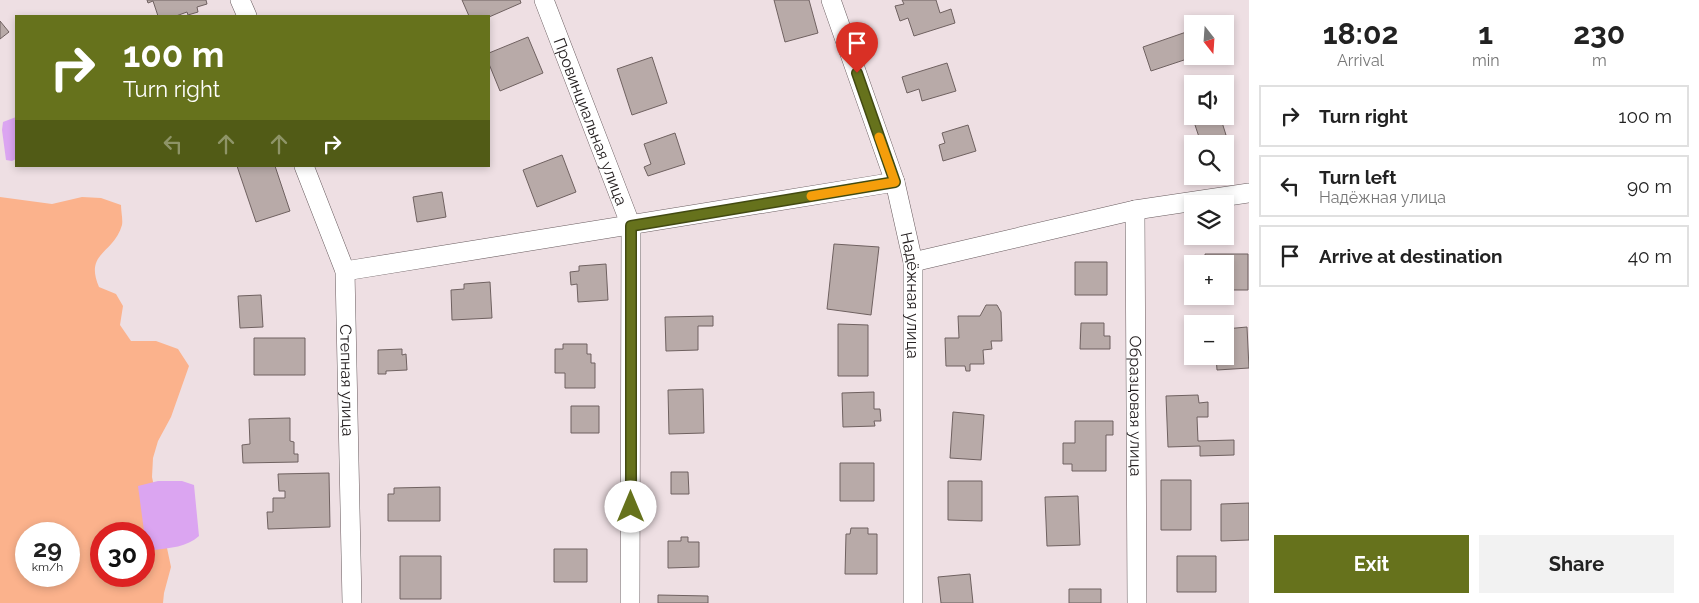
<!DOCTYPE html>
<meta charset="utf-8">
<style>
:root{--surface:#fff;--page:#f2f2f2;--text:#222;--muted:#767676;--line:#e0e0e0;--accent:#66721c}
body{margin:0;font-family:Raleway,sans-serif;background:var(--page);color:var(--text);height:100vh;display:flex;flex-direction:column;font-size:19px;white-space:nowrap}
*{box-sizing:border-box;margin:0}
p{font-size:16px;color:var(--muted)}
.icon{flex:none;width:28px;height:28px;fill:none;stroke:currentColor;stroke-width:2;stroke-linecap:round;stroke-linejoin:round}
.map{position:relative;flex:1;overflow:hidden}
.sheet{display:flex;flex-direction:column;background:var(--surface);width:450px}
.sheet>*{flex:none}
.top-card{position:absolute;left:15px;top:15px;width:475px;height:152px;border-radius:0px;box-shadow:0 2px 8px #0003;background:#66721c;color:#fff;overflow:hidden}
.needle{width:32px;rotate:163deg}
.tools{position:absolute;left:1184px;top:15px;display:grid;gap:10px}
.tools a{display:grid;place-items:center;width:50px;height:50px;border-radius:0px;background:var(--surface);box-shadow:0 2px 8px #0003;font-size:25px}
.speed{position:absolute;left:15px;top:522px;display:flex;gap:10px;font-size:25px;font-weight:700;text-align:center}
.speed>*{display:grid;place-content:center;width:65px;height:65px;border-radius:50%;background:var(--surface);box-shadow:0 2px 8px #0003;line-height:1}
.speed small{font-size:12px;font-weight:400}
.speed .limit{border:8px solid #d22;background:#fff;color:#111}
.pin{position:absolute;display:grid;place-items:center;width:42px;height:42px;color:#fff;margin:-51px -21px;border-radius:50% 50% 50% 0;rotate:-45deg;box-shadow:0 0 5px #0007}
.pin .icon{rotate:45deg}
.me{position:absolute;width:55px;margin:-28px;rotate:0deg;stroke-linejoin:round;filter:drop-shadow(0 0 4px #0008)}
.turn{display:flex;align-items:center;gap:18px;height:105px;padding:0 25px;font-size:22px}
.turn .icon{width:65px;height:65px;stroke-width:2.5}
.turn b{display:block;font-size:35px;line-height:42px}
.lanes{display:flex;align-items:center;height:48px;padding:0 25px;background:#0003;justify-content:center;gap:25px;direction:ltr}
.lanes .off{opacity:.35}
.eta{display:flex;justify-content:space-evenly;align-items:center;height:85px;text-align:center}
.eta b{font-size:30px;font-weight:700;line-height:35px}
.button{display:flex;gap:10px;margin-top:auto;padding:10px 25px}
.button a{flex:1;height:58px;border-radius:0px;background:var(--accent);color:#fff;font-size:20px;font-weight:700;line-height:58px;text-align:center}
.button a+a{background:var(--page);color:var(--text)}
ul{padding:0;list-style:none}
li{display:flex;align-items:center;gap:15px;height:62px;margin:0 10px 8px;padding:0 15px;border:2px solid var(--line);border-radius:0px}
li div{flex:1}
li b{display:block;font-size:19px}
li em{font-style:normal}
main{display:flex;flex:1;min-height:0}
.map>svg:first-child{display:block}
.green{fill:#fbb28c;fill-rule:evenodd}
.water{fill:#dba5f1}
.building{fill:#b8aaa8;stroke:#6f6160}
.lines{fill:none;stroke-linecap:round;stroke-linejoin:round}
.minor-casing{stroke:#695c5f;stroke-width:20}
.minor{stroke:#fff;stroke-width:19}
.route-casing{stroke:#424a12;stroke-width:12}
.route{stroke:#66721c;stroke-width:9}
.slow{stroke:#f59e0b;stroke-width:9}
.labels{text-anchor:middle;dominant-baseline:central;stroke-width:5;stroke-linejoin:round;paint-order:stroke}
.street-label{font-size:16px;fill:#262122;stroke:#fff}
</style>
<main>
<div class="map">
<svg width="1249" height="603" viewBox="0 0 1249 603">
<rect width="100%" height="100%" fill="#eedfe3"/>
<path class="green" d="M0 197 52 204 82 197 101 198 121 205C121 211 123 220 122 225 114 254 84 252 99 287L116 294 123 306 120 325 131 341H156L178 349 189 366 171 417 158 441 153 458 152 477 171 567 164 593 163 603H0ZM26 534H69V576H26ZM101 534H144V576H101Z"/>
<path class="water" d="M16 117V159L12 161 6 160 2 130 3 122Z
M158 481H182L194 485 199 536C187 547 170 548 154 550L144 531 138 486Z"/>
<path class="building" d="M147 0H206L207 4 197 7 198 12 188 15 187 12 176 16H158L153 1 148 3Z
M462 0H520L521 3 489 17 469 16Z
M774 0H809L818 33 785 42Z
M902 0H936L940 13 951 9 955 23 914 36 908 18 900 21 895 6 904 4Z
M0 21 9 32 0 39Z
M1192 30V56H1196L1151 71 1143 47Z
M528 37 543 73 500 91 489 64V53Z
M652 57 667 103 632 115 617 69Z
M947 63 956 91 922 101 919 89 907 93 902 77Z
M1202 116H1220L1226 135 1201 143 1193 119Z
M968 125 976 151 943 161 939 145 945 143 942 133Z
M675 133 685 164 648 176 644 167 651 164 644 144Z
M562 155 576 192 537 207 523 170Z
M237 166H275L290 211 256 222Z
M442 192 446 217 417 222 413 197Z
M834 244 879 247 871 315 827 309Z
M1205 254H1248V290H1225V264H1205Z
M1075 262H1107V295H1075Z
M606 264 608 300 578 302 577 284 571 285 570 272 579 271V266Z
M490 282 492 318 452 320 451 290 464 289V284Z
M261 295 263 327 240 328 238 296Z
M986 305H997L1001 312 1002 341H991L992 349 983 350 984 364H970V371H966L965 366H946L945 338H959L958 316H980Z
M713 316V326H698V350L666 351 665 317Z
M1081 323H1104V336H1110V349H1080Z
M838 324 868 325V376H838Z
M1247 327 1249 368 1217 370 1216 356H1225V329Z
M254 338H305V375H254Z
M563 344H587V354H591V363H595V388H565V373H555V349H563Z
M402 349V355L406 354 407 370 386 371V374H378V350Z
M703 389 704 433 669 434 668 390Z
M874 392V409H880L881 421H874L875 426 843 427 842 393Z
M1198 395 1199 403 1208 402V417H1197L1198 441 1234 440V455L1200 456V446L1168 447 1166 396Z
M571 406H599V433H571Z
M953 412 984 415 981 460 950 458Z
M290 418V441L294 442V454H298V462L243 463 242 445 250 444 249 419Z
M1075 421H1113V435H1106V471H1072V464H1063V443H1075Z
M840 463H874V501H840Z
M671 472H688L689 494H671Z
M329 473 330 527 268 529 267 512H273V498H285V491H279L278 474Z
M1161 480H1191V530H1161Z
M948 481H982V521L948 520Z
M440 487V521H388V494H394V488Z
M1078 496 1080 545 1047 546 1045 497Z
M1249 503V540L1221 541V504Z
M851 528H868V534H877V574H845L846 534H850Z
M681 537H688V542H699V567L668 568V541H681Z
M554 549H587V582H554Z
M400 556H441V599H400Z
M1177 556H1216V592H1177Z
M970 574 973 603H941L938 577Z
M1069 589H1101V603H1069Z
M658 595 708 596V603H658Z"/>
<g class="lines">
<g class="minor-casing">
<g id="minor">
<path d="M240 0 247 16"/>
<path id="s1" d="M544 0 631 226 630 603"/>
<path id="s2" d="M831 0 895 182 913 262V603"/>
<path id="s3" d="M304 166 345 271 352 603"/>
<path id="s4" d="M1135 210 1137 603"/>
<path d="M913 262 1135 210 1249 193"/>
<path d="M345 271 895 182"/>
</g>
</g>
<use href="#minor" class="minor"/>
</g>
<g class="lines">
<g class="route-casing">
<path id="route" d="M631 507V226L895 182 857 73"/>
</g>
<use href="#route" class="route"/>
<path class="slow" d="M811 196 895 182 879 137"/>
</g>
<g class="labels">
<g class="street-label">
<text stroke="none"><textPath href="#s1" startOffset="130">Провинциальная улица</textPath></text>
<text stroke="none"><textPath href="#s2" startOffset="308">Надёжная улица</textPath></text>
<text stroke="none"><textPath href="#s3" startOffset="222">Степная улица</textPath></text>
<text stroke="none"><textPath href="#s4" startOffset="196">Образцовая улица</textPath></text>
</g>
</g>
</svg>
<div class="tools">
<a><svg class="needle" viewBox="-14 -14 28 28"><path d="M0-13l5 13h-10z" fill="#e53935"/><path d="M0 13l5-13h-10z" fill="#767676"/></svg></a>
<a><svg class="icon" aria-label="sound" viewBox="0 0 24 24"><path d="M4 9h4l5-4v14l-5-4H4zM17 9q2 3 0 6"/></svg></a>
<a><svg class="icon" aria-label="search" viewBox="0 0 24 24"><circle cx="10" cy="10" r="6"/><path d="M15 15l6 6"/></svg></a>
<a><svg class="icon" aria-label="layers" viewBox="0 0 24 24"><path d="M12 4l9 5-9 5-9-5zM3 14l9 5 9-5"/></svg></a>
<a>+</a>
<a>−</a>
</div>
<div class="speed"><div>29<small>km/h</small></div><div class="limit">30</div></div>
<div class="pin" style="left:857px;top:73px;background:#d93025"><svg class="icon" aria-label="arrive" viewBox="0 0 24 24"><path d="M6 21V4h12l-3 4 3 4H6"/></svg></div>
<svg class="me" style="left:631px;top:507px" viewBox="-20 -20 40 40"><circle r="19" fill="#fff"/><path d="M0-13L10 11 0 6-10 11z" fill="#66721c"/></svg>
<div class="top-card">
<div class="turn"><svg class="icon" aria-label="right" viewBox="0 0 24 24"><path d="M7 20v-9h11M14 6l5 5-5 5"/></svg><div><b>100 m</b>Turn right</div></div>
<div class="lanes"><svg class="icon off" aria-label="left" viewBox="0 0 24 24"><path d="M17 20v-9H6M10 6l-5 5 5 5"/></svg><svg class="icon off" aria-label="ahead" viewBox="0 0 24 24"><path d="M12 20V5M6 11l6-6 6 6"/></svg><svg class="icon off" aria-label="ahead" viewBox="0 0 24 24"><path d="M12 20V5M6 11l6-6 6 6"/></svg><svg class="icon" aria-label="right" viewBox="0 0 24 24"><path d="M7 20v-9h11M14 6l5 5-5 5"/></svg></div>
</div>
</div>
<section class="sheet">
<div class="eta">
<div><b>18:02</b><p>Arrival</p></div>
<div><b>1</b><p>min</p></div>
<div><b>230</b><p>m</p></div>
</div>
<ul>
<li><svg class="icon" aria-label="right" viewBox="0 0 24 24"><path d="M7 20v-9h11M14 6l5 5-5 5"/></svg><div><b>Turn right</b></div><em>100 m</em></li>
<li><svg class="icon" aria-label="left" viewBox="0 0 24 24"><path d="M17 20v-9H6M10 6l-5 5 5 5"/></svg><div><b>Turn left</b><p>Надёжная улица</p></div><em>90 m</em></li>
<li><svg class="icon" aria-label="arrive" viewBox="0 0 24 24"><path d="M6 21V4h12l-3 4 3 4H6"/></svg><div><b>Arrive at destination</b></div><em>40 m</em></li>
</ul>
<div class="button"><a>Exit</a><a>Share</a></div>
</section>
</main>
